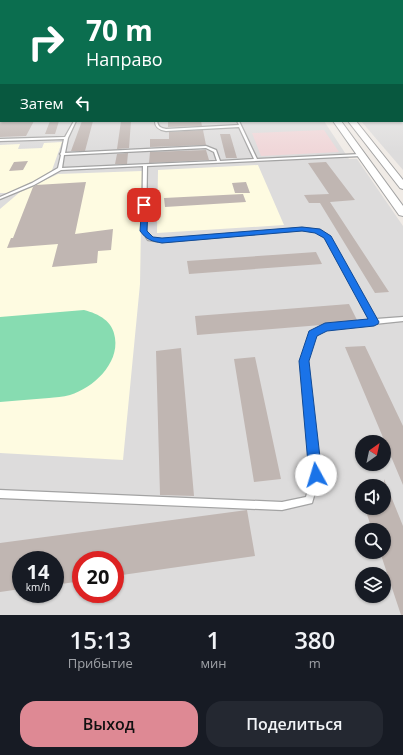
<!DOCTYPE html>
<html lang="ru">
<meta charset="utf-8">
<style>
:root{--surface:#171b24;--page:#242831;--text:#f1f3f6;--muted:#9ea1a6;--accent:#de8994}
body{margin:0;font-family:"Open Sans",sans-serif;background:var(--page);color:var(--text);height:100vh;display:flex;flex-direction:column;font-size:15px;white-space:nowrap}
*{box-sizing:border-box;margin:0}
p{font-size:13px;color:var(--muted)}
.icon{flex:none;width:22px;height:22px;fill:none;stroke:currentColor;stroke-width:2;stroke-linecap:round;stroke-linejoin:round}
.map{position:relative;height:615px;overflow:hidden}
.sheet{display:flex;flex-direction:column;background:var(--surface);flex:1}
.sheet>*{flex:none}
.top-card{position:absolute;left:0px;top:0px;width:403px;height:122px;box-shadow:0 1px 3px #0004;background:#0b6e4f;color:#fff;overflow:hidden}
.needle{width:26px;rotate:33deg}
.controls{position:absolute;left:355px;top:435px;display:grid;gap:8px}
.controls a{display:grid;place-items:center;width:36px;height:36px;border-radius:50%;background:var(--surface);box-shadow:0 1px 3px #0004;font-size:20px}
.speed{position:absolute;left:12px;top:551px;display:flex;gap:8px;font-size:20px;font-weight:700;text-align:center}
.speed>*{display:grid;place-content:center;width:52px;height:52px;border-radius:50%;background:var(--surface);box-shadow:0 1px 3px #0004;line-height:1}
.speed small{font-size:10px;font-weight:400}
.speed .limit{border:6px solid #d22;background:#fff;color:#111}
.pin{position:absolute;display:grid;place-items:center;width:34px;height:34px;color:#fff;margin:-17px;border-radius:8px;box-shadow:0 2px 6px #0006}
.me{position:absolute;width:44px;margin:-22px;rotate:354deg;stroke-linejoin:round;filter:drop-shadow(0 0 3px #0008)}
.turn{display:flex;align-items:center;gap:14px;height:84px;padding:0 20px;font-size:18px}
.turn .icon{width:52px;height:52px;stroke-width:2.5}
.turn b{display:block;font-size:28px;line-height:34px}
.then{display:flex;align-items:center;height:38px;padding:0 20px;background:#0003;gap:8px;font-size:15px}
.eta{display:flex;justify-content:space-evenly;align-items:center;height:68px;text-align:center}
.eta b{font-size:24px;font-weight:600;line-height:28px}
.action{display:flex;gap:8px;margin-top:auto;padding:8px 20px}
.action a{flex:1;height:46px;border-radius:16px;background:var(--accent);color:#111;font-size:16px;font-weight:600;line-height:46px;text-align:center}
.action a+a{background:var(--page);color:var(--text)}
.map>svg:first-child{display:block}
.residential{fill:#dddcdc;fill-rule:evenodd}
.commercial{fill:#f0d6d8}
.education{fill:#fefbe1}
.pitch{fill:#87dcb1}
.building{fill:#c0b6b2}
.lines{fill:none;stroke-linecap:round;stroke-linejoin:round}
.service-casing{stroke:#a3a3a3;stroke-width:2.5}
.tertiary-casing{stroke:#a3a3a3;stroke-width:2}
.service{fill:#fff;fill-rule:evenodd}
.tertiary{fill:#fff;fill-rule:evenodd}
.route{fill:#1a73e8;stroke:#114b97}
</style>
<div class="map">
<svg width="403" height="615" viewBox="0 0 403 615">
<rect width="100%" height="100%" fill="#f0ebe6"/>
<path class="residential" d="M0 66 1 121H324L349 159H357L403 226V615H0ZM362 442H384V464H362ZM362 486H384V508H362ZM362 530H384V552H362ZM21 560H55V594H21ZM81 560H115V594H81ZM362 574H384V596H362Z
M402 66H403V170L361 121H402Z"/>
<path class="commercial" d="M324 130 339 152 261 156 252 133Z"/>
<path class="education" d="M62 142 51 173 11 193H0V145L20 144 18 149 42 148 44 143Z
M258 165 284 225 157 233 158 170Z
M142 171 140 284 123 460 0 453V209L20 192 58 174Z"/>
<path class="pitch" d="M84 310C99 314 113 321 115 338 119 364 93 388 70 395 63 397 55 397 49 398 32 399 16 401 0 402V317Z"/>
<path class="building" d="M0 121H34L26 136 0 137Z
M50 121H59L55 134H45Z
M82 121H93L85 151H71Z
M121 121H131L129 148 117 149Z
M168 121H201L202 126 168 127Z
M203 130 206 145 150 147V139H169V132Z
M220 134H230L237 158H226Z
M206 150 209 160 149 163 150 152Z
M128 153 127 164H115L117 154Z
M28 161 23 170 9 171 14 162Z
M326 162 355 200 330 202 389 292 375 293 320 203H309L304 195 329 194 308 163Z
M86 182 75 234 113 229 111 250 98 251 97 263 52 267 58 244 7 248 11 238H13L33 187 36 185Z
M246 182 250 193H235L232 183Z
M243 194 246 202 165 207 164 198Z
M316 252 322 264 189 274 187 261Z
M349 304 357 320 321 325 197 335 195 316Z
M365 346 403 426V485L345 347Z
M181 348 194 496 160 495 156 351Z
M255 357 281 479 254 482 234 359Z
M384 479 403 526V615H401L380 552H384V530H372L365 508H384Z
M247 510 255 556 115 576V560H81V581L55 585V560H21V589L0 592V543Z"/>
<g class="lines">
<g class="service-casing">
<path id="service" d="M402 66H403V67H402Z
M402 69 403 70V72L402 71Z
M402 86 403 87V89L402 88Z
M402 100H403V102H402Z
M0 107H1V109H0Z
M74 121H76L68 138 65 153 206 146 216 150 220 161 254 159 239 127 166 131C160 130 155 128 155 121H157C158 127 161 128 166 129L239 125 237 121H239L257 159 361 154 363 155 361 156 147 166 146 231 151 238 162 240 302 228 319 230 329 236 376 319 403 317V321L326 329 315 336 307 361 320 475 312 503 282 510 0 498V490L282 502 306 497 312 475 301 361 310 334 311 332 325 325 370 320 325 237 316 232 302 230 162 242 148 240 142 231 143 166 61 170 34 185 0 199V197L32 183 58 168 61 155 60 154 61 153 64 139 0 141V139L65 137ZM206 148 214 152 217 161 62 168 64 155Z"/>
</g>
<g class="tertiary-casing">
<path id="tertiary" d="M333 121H341L403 206V216L399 215Z
M348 121H356L403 180V189L400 188Z"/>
</g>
<use href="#service" class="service"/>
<use href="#tertiary" class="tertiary"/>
</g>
<linearGradient id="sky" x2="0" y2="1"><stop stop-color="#8ec2e3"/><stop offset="0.43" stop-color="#f8f6f4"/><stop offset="1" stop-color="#f8f6f4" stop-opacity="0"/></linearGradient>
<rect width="403" height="152" fill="url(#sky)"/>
<path class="route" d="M142 203 148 205 147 231 153 237 162 238 302 227 320 229 331 236 379 322 378 324 374 326 327 331 317 336 309 361 322 475 320 480 316 482 311 480 309 475 299 361 309 331 325 323 368 319 324 238 315 233 302 231 162 243C151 241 147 240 140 231Z"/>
</svg>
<div class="controls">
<a><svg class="needle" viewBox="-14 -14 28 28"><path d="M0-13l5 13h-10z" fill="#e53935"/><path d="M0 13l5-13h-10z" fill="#9ea1a6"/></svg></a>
<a><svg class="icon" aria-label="sound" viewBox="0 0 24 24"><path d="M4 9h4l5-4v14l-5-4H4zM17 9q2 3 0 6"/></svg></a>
<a><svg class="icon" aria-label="search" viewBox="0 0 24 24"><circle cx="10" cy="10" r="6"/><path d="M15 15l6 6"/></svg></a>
<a><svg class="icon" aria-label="layers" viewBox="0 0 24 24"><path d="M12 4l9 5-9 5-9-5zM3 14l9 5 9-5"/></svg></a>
</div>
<div class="speed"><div>14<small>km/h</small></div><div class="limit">20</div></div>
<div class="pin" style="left:144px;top:205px;background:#d93025"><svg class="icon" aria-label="arrive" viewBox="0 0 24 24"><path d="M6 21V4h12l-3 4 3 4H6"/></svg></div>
<svg class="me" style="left:316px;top:475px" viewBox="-20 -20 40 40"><circle r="19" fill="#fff"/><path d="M0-13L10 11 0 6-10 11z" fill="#1a73e8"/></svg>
<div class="top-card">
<div class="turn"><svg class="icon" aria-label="right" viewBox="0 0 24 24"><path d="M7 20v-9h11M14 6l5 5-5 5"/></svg><div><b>70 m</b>Направо</div></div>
<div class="then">Затем<svg class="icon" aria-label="left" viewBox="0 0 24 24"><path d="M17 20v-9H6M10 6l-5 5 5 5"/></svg></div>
</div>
</div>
<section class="sheet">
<div class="eta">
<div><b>15:13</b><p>Прибытие</p></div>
<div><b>1</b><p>мин</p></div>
<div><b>380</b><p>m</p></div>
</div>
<div class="action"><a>Выход</a><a>Поделиться</a></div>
</section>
